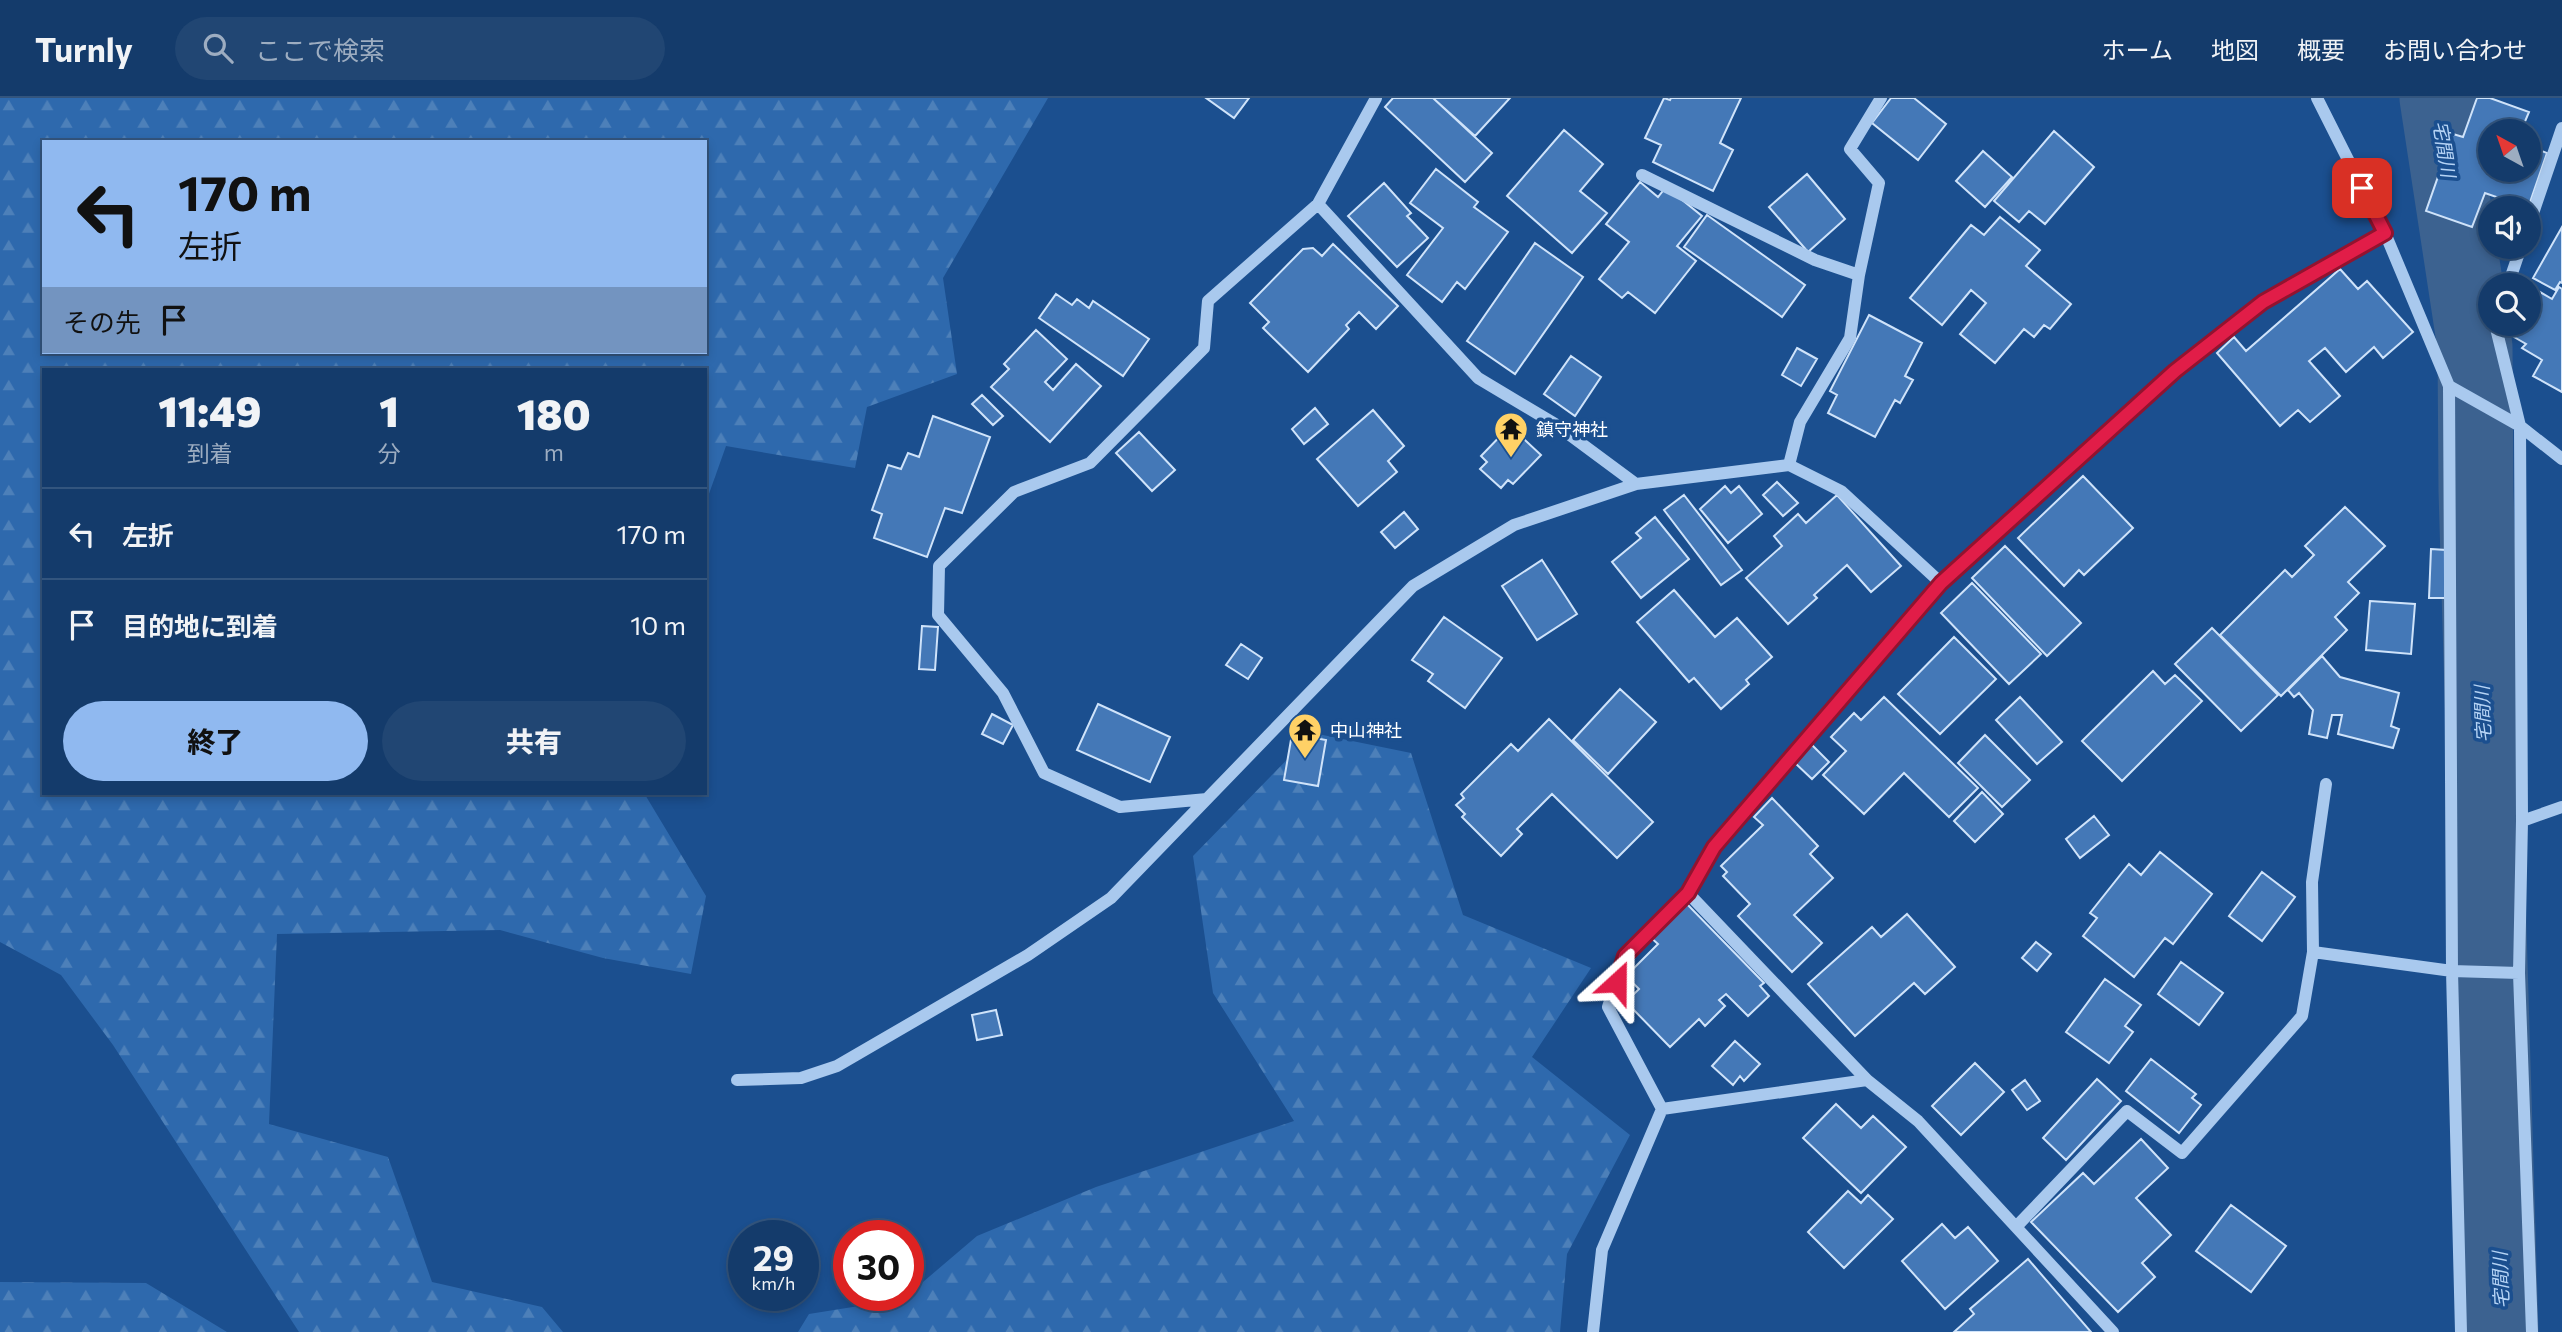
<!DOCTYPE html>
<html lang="ja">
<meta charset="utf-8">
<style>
:root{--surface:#143b6b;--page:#214673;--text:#f1f3f6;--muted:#9dadc1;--line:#33557e;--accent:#90b9f0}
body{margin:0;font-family:Commissioner,"Noto Sans JP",sans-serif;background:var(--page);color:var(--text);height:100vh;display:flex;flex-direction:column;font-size:26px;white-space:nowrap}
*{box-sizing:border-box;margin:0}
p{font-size:23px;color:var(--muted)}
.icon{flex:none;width:38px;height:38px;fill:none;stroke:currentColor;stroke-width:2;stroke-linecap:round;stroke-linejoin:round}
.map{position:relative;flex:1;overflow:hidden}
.details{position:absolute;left:42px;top:270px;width:665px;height:427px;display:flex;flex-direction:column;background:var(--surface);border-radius:0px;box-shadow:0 4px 10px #0003,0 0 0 2px var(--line)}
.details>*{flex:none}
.top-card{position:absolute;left:42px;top:42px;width:665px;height:214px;border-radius:0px;box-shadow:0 4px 10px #0003,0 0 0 2px var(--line);background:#90b9f0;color:#111;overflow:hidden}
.needle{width:46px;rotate:320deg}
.tools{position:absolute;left:2478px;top:21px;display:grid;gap:14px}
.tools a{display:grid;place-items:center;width:63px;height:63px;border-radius:50%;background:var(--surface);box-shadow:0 4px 10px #0003,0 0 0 2px var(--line);font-size:35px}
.speed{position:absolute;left:728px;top:1122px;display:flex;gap:14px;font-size:35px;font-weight:700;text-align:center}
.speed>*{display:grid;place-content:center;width:91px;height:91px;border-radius:50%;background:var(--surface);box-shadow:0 4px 10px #0003,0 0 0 2px var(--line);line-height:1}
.speed small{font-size:18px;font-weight:400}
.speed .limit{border:10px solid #d22;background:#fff;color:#111}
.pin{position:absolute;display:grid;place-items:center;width:60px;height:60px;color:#fff;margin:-30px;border-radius:14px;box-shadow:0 4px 10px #0006}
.me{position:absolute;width:77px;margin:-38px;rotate:24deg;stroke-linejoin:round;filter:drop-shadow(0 0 5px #0008)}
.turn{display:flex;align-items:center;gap:24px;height:147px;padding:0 21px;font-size:32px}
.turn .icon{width:91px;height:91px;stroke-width:2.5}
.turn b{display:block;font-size:49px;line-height:60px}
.then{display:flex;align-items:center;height:66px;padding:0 21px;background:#0003;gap:14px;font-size:26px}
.eta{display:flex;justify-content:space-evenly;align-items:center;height:119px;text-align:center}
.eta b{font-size:42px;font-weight:800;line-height:49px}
.action{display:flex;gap:14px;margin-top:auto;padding:14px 21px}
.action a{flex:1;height:80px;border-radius:42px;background:var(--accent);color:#111;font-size:28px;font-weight:800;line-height:80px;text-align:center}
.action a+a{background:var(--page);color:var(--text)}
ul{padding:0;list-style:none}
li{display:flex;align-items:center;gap:21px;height:91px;padding:0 21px;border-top:2px solid var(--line)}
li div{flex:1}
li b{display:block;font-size:26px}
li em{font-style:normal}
header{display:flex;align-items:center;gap:42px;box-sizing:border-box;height:98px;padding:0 35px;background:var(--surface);border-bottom:2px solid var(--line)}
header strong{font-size:33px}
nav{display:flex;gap:38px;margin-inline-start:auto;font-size:24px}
.search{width:490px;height:63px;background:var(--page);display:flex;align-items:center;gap:18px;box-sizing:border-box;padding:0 24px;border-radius:38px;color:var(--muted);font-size:26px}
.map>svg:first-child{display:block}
.forest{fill:url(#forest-firs);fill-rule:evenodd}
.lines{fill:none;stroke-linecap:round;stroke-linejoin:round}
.river{stroke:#3c6290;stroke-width:75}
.building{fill:#4478b7;stroke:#cfe3fa;stroke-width:2}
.minor{stroke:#a9c9ee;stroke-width:12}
.route-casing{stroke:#92132f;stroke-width:18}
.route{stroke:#e11d48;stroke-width:12}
.labels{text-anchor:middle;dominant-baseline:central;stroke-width:7;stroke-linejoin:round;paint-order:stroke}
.poi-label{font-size:18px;fill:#fff;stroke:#1b4f8f;text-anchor:start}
.water-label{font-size:19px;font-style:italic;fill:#b5d3f5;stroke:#1b4f8f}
</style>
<header>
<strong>Turnly</strong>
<div class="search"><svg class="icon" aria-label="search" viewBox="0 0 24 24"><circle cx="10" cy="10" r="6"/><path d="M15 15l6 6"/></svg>ここで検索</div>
<nav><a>ホーム</a><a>地図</a><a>概要</a><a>お問い合わせ</a></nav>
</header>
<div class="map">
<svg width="2562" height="1234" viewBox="0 0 2562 1234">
<defs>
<pattern id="forest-firs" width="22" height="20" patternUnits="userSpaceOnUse" patternTransform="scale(1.75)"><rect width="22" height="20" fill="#2e69ad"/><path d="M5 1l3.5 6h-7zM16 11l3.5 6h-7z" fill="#4d80b9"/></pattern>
</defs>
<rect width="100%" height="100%" fill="#1b4f8f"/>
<path class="forest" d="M0 0H1048L943 180 957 276 867 309 855 370 726 348 705 407V271H44V695H644L706 798 691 876 603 860 500 832 277 836 269 1026 388 1059 432 1184 542 1209 563 1234H299L113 947 61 877 0 844ZM44 44H705V254H44Z
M1313 635 1411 655 1463 817 1591 870 1532 959 1630 1037 1567 1156 1560 1234H798L809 1216 903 1201 977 1138 1096 1089 1294 1023 1213 895 1193 758Z
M0 1184 146 1185 227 1234H0Z"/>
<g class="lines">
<path class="river" d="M2437 0 2475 249 2476 393 2501 1234"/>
</g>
<path class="building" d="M1206 0H1249L1234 20Z
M1393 0H1433L1492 55 1465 84 1385 9Z
M1433 0H1510L1475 38Z
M1664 0 1670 2 1671 0H1741L1720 45 1733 52 1713 93 1653 64 1661 47 1645 40Z
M1891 0H1914L1946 26 1918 62 1872 25Z
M2477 0H2490L2529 14 2521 33H2490V72H2529V48L2547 55 2528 110 2485 95 2472 129 2426 113 2453 36 2463 39Z
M1564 32 1603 66 1580 93 1607 115 1572 155 1507 98Z
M2054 33 2094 69 2045 126 2029 113 2019 124 1994 103Z
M1983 53 2012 79 1985 109 1956 83Z
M1436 71 1478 104 1474 109 1508 134 1465 191 1457 184 1442 204 1407 177 1443 130 1410 105Z
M1807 76 1845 121 1808 154 1769 109Z
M1640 84 1658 99 1666 89 1702 118 1677 148 1696 163 1655 215 1628 194 1622 200 1599 181 1629 144 1606 126Z
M1384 85 1411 115 1407 118 1428 140 1397 169 1348 118Z
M1707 117 1805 187 1782 219 1684 149Z
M2000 119 2040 152 2026 168 2071 206 2050 231 2044 227 2034 239 2024 231 1995 265 1960 236 1986 205 1971 192 1942 227 1910 200 1971 127 1984 137Z
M2562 129V185L2560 184 2555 192 2533 180Z
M1535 145 1583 179 1515 276 1467 243Z
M1333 146 1398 208 1376 231 1359 214 1346 227 1349 231 1308 274 1263 230 1269 224 1250 205 1303 151 1313 150 1322 158Z
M2340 171 2358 191 2367 183 2413 234 2383 260 2374 249 2346 274 2325 250 2309 263 2340 298 2310 324 2298 312 2280 328 2217 255 2234 239 2246 253Z
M2559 189 2562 191V294L2533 278 2542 262 2522 250 2526 246 2514 239 2522 226H2529V214L2540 194 2552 201Z
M1056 196 1072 207 1077 201 1089 210 1093 203 1149 241 1123 278 1039 220Z
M1869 217 1922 245 1905 278 1913 282 1900 305 1895 302 1875 339 1828 315 1837 297 1830 293Z
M1036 232 1067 261 1045 284 1053 292 1076 266 1101 288 1050 344 991 289 1009 271 1004 266Z
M1797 250 1817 261 1801 288 1782 277Z
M1571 258 1601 279 1575 318 1544 296Z
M982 297 1003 318 993 327 972 306Z
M1315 310 1328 326 1304 346 1292 331Z
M1373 312 1404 348 1388 363 1397 374 1358 408 1317 361Z
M933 318 990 339 962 415 945 410 927 459 874 440 882 416 872 412 888 367 901 371 908 355 919 359Z
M1510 328 1541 357 1513 386 1508 382 1501 390 1480 371 1487 364 1481 358Z
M1139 334 1175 372 1152 393 1116 355Z
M2083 378 2133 430 2084 477 2079 472 2064 488 2018 440Z
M1777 384 1798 405 1783 418 1763 397Z
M1725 388 1731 395 1739 388 1762 416 1728 445 1700 411Z
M1684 397 1742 472 1721 487 1664 412Z
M1837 397 1901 468 1871 494 1847 467 1814 497 1817 500 1788 526 1746 480 1782 448 1774 438 1798 416 1806 425Z
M2345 409 2385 448 2348 484 2359 495 2335 519 2347 532 2281 598 2220 537 2285 472 2292 479 2314 457 2305 448Z
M1404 414 1418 431 1395 450 1381 434Z
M1655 419 1689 461 1641 500 1612 464 1641 440 1636 435Z
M2005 448 2081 525 2047 558 1972 480Z
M2431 451 2446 452 2445 500H2429Z
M1542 462 1577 516 1537 542 1502 488Z
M1972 485 2041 556 2009 586 1941 515Z
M1674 492 1715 539 1737 520 1772 559 1746 582 1749 586 1721 611 1694 580 1689 584 1637 524Z
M2370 503 2415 506 2411 556 2366 552Z
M1444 519 1502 560 1465 610 1428 583 1433 576 1412 562Z
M922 528 938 529 935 572 919 571Z
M2212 530 2278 597 2241 633 2175 566Z
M1954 539 1996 581 1940 636 1898 596Z
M1241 546 1262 560 1248 581 1226 567Z
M2322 558 2340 579 2399 595 2391 628 2399 631 2393 650 2338 636 2342 617H2332L2327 640 2309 636 2313 612 2299 595 2294 599 2288 592Z
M2153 573 2165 586 2175 577 2202 603 2122 683 2082 643Z
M1620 591 1656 624 1608 676 1573 642Z
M1884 599 1978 690 1949 719 1904 675 1864 716 1823 677 1846 653 1831 639 1854 615 1861 622Z
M2020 599 2062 644 2037 666 1996 622Z
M1098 606 1170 639 1150 684 1077 652Z
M992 616 1013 627 1003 646 982 636Z
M1549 621 1653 724 1617 760 1552 696 1517 731 1522 736 1501 758 1462 719 1465 716 1456 707 1464 700 1461 696 1511 646 1518 653Z
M1292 636 1326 642 1318 688 1284 682Z
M1985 637 2030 682 2002 709 1958 665Z
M1811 646 1829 664 1812 681 1794 664Z
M1982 694 2003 716 1975 744 1954 723Z
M1772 700 1818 748 1810 756 1833 780 1794 817 1822 845 1792 874 1738 818 1750 806 1723 778 1727 774 1721 768 1763 727 1754 719Z
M2094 718 2109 737 2080 760 2066 741Z
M2160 754 2212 796 2173 846 2165 840 2134 879 2083 838 2097 820 2090 815 2129 766 2141 777Z
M2262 774 2295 799 2262 843 2229 818Z
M1684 803 1764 885 1760 888 1769 898 1748 918 1726 896 1719 902 1725 908 1705 928 1699 921 1670 949 1626 904 1639 891 1626 878 1658 846 1649 838Z
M1907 816 1955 869 1925 896 1914 885 1855 938 1808 886 1872 829 1881 839Z
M2036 844 2051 856 2037 873 2022 860Z
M2181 864 2223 895 2199 927 2158 896Z
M2105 881 2141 907 2125 928 2133 934 2109 965 2066 934Z
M996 912 1002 937 977 942 972 917Z
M1735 943 1760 966 1744 983 1740 978 1733 987 1712 968Z
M2151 961 2196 996 2192 1000 2201 1007 2179 1035 2126 993Z
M1975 965 2004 994 1961 1037 1932 1008Z
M2097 981 2121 1003 2066 1062 2043 1040Z
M2025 982 2040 1003 2027 1012 2012 992Z
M1836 1006 1861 1030 1873 1018 1906 1049 1861 1095 1803 1040Z
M2141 1041 2168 1070 2136 1100 2171 1137 2142 1165 2155 1179 2118 1214 2031 1124 2083 1075 2094 1086Z
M1848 1093 1861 1105 1868 1097 1893 1121 1844 1170 1808 1134Z
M2231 1107 2286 1148 2251 1194 2196 1153Z
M1942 1126 1955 1140 1968 1129 1998 1163 1945 1211 1902 1163Z
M2028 1161 2091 1234H1954L1974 1216 1970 1211Z"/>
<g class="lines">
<path class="minor" d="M2317 0 2385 135 2449 288 2520 328 2562 361
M1642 77 1815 162 1859 177
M1318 106 1478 280 1555 326 1636 386
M2529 127 2562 30
M2508 187 2521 149
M2495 226 2520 328 2522 723 2519 875 2532 1234
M2449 288 2452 873 2461 1234
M1789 367 1800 324 1850 240 1859 177 1879 85 1850 51 1881 0
M1207 701 1120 709 1044 675 1003 595 938 517 939 468 1014 394 1090 365 1204 250 1208 203 1318 106 1376 0
M2522 723 2562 709
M1688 795 1867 982 1918 1023 2113 1234
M2313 854 2452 873 2519 875
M737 982 801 980 837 968 1028 857 1111 800 1413 488 1514 427 1636 386 1789 367 1841 393 1941 485
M1662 1011 1608 909 1625 858 1688 795 1714 749 1941 485 2175 273 2263 204 2385 135
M1662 1011 1867 982
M2016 1129 2127 1013 2182 1055 2302 918 2313 854 2312 784 2326 686
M1593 1234 1602 1152 1662 1011"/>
</g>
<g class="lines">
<g class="route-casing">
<path id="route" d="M1617 884 1625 858 1688 795 1714 749 1941 485 2175 273 2263 204 2385 135 2362 90"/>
</g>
<use href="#route" class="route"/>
</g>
<defs>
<g id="temple-pin" transform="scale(1.75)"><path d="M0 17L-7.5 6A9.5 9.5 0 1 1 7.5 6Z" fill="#ffd166" stroke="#1b4f8f"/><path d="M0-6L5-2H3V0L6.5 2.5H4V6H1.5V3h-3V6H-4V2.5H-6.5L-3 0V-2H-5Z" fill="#111"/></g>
</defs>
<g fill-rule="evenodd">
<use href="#temple-pin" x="1511" y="331"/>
<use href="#temple-pin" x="1305" y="632"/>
</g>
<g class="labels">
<g class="poi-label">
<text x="1536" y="331">鎮守神社</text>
<text x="1330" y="632">中山神社</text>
</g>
<g class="water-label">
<text transform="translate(2445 51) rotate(81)">宅間川</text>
<text transform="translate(2482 616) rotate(-92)">宅間川</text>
<text transform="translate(2500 1182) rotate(-92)">宅間川</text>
</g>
</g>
</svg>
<div class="tools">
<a><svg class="needle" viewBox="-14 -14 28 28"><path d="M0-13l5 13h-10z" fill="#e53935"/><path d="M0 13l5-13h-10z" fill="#9dadc1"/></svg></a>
<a><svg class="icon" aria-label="sound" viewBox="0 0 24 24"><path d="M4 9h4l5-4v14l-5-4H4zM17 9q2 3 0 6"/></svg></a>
<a><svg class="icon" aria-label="search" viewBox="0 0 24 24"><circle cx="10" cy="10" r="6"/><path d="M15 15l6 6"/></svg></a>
</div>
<div class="speed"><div>29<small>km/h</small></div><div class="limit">30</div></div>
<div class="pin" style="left:2362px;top:90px;background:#d93025"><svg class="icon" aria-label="arrive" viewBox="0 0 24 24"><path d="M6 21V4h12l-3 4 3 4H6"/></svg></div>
<svg class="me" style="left:1617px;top:884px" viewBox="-20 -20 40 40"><path d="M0-17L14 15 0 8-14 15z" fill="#e11d48" stroke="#fff" stroke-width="4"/></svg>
<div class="top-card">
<div class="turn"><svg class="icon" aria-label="left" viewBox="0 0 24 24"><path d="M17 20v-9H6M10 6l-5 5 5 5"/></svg><div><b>170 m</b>左折</div></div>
<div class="then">その先<svg class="icon" aria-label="arrive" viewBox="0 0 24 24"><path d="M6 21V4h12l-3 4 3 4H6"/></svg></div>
</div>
<section class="details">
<div class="eta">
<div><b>11:49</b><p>到着</p></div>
<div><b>1</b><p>分</p></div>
<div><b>180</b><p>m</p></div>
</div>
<ul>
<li><svg class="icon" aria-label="left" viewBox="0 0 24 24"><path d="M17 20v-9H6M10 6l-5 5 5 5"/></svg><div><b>左折</b></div><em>170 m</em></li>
<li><svg class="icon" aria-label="arrive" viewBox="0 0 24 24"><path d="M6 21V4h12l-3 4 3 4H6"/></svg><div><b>目的地に到着</b></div><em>10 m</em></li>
</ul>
<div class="action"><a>終了</a><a>共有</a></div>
</section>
</div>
